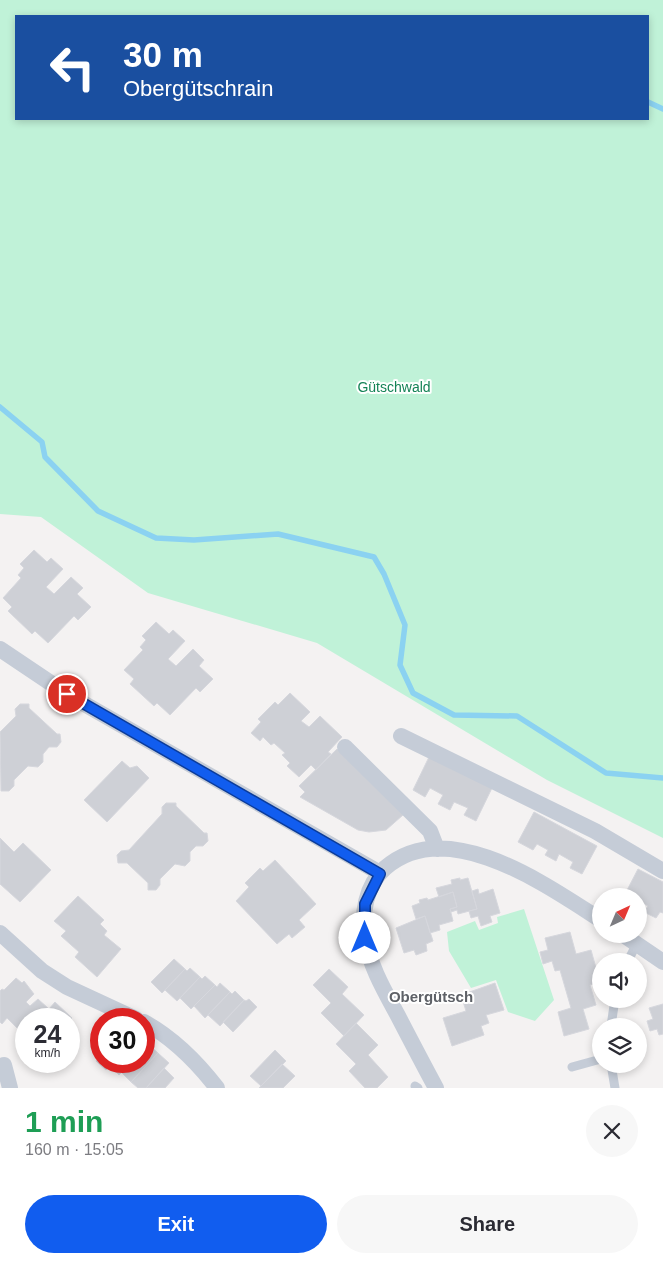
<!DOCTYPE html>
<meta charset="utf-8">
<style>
:root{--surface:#fff;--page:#f7f7f7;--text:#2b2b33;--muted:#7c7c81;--accent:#115def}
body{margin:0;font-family:Helvetica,sans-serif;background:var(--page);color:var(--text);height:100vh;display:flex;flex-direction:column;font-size:19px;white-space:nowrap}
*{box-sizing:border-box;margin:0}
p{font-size:16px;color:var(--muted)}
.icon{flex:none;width:28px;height:28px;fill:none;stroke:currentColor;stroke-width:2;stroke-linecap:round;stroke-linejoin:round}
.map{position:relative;height:1088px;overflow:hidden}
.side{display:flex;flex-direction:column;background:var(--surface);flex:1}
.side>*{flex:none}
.guide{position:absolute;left:15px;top:15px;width:634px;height:105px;border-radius:0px;box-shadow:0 2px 8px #0003;background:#1a4fa0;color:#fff;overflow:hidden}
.needle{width:32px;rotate:44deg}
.tools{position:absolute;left:592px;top:888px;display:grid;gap:10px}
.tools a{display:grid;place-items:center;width:55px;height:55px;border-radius:50%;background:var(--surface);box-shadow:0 2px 8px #0003;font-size:25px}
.speed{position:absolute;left:15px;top:1008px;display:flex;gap:10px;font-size:25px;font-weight:700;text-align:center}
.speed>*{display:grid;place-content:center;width:65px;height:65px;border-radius:50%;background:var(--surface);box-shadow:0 2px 8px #0003;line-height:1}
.speed small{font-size:12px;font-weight:400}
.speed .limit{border:8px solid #d22;background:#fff;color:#111}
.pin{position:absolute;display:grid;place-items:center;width:42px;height:42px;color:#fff;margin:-21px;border:2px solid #fff;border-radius:50%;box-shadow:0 1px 5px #0007}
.me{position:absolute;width:55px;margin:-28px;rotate:0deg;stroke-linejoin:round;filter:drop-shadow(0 0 4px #0008)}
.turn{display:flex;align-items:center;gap:18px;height:105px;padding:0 25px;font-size:22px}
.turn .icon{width:65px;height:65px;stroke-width:2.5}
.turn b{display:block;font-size:35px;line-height:42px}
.round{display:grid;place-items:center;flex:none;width:52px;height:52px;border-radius:26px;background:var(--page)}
.summary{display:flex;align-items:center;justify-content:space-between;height:85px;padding:0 25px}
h1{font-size:30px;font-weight:700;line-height:38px;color:#1e9e55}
.button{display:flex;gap:10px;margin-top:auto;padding:10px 25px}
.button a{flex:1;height:58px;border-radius:30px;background:var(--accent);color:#fff;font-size:20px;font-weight:700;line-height:58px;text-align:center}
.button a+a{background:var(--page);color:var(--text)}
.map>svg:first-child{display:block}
.green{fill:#c0f2d8;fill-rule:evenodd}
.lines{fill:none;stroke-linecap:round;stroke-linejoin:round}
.stream{stroke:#8bd2f1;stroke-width:5.5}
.building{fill:#ced0d6;stroke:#d6d7dd}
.lane{stroke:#c5ccd7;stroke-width:9}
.street{stroke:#c5ccd7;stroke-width:16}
.route-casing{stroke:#0b3c9b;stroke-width:12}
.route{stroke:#115def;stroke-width:9}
.labels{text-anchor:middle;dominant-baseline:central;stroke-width:4;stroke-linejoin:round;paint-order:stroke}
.park-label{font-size:14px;fill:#138255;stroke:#fff}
.neighbourhood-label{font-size:15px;font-weight:bold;fill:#5e6167;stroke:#fff}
</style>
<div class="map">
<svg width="663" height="1088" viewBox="0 0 663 1088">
<rect width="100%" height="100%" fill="#f4f2f2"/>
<path class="green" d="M0 0H663V838L547 780 317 643 148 593 41 517 0 514ZM16 16H648V119H16Z
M524 909 554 1000 535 1021 508 1012 496 980 471 988 449 951 447 932 475 921 479 930 498 923 497 917Z"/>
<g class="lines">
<path class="stream" d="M648 102 663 109
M0 407 42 442 45 457 98 511 156 538 194 540 278 534 374 557 384 574 405 625 400 665 413 693 454 715 517 716 606 773 663 778"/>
</g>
<path class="building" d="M34 550 47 562 51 558 63 569 46 587 54 594 71 577 83 588 77 594 91 607 78 620 74 616 48 643 35 631 32 634 8 611 12 607 3 598 21 578 18 575 24 568 20 564Z
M156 622 169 634 173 630 185 641 168 659 176 666 193 649 204 660 199 666 213 679 200 692 196 688 170 715 157 703 154 706 130 684 134 679 124 670 143 650 140 647 146 640 142 636Z
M290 693 310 712 301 721 309 727 320 716 342 737 328 752 331 754 316 770 311 765 299 777 287 766 290 763 282 755 285 753 274 743 271 745 263 737 260 741 251 733 261 722 258 719 275 702 278 705Z
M20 704H29V708L57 734H60L61 742 57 747H49L43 754V762L38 767 28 766 14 780V786L9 791H1L0 732 16 716 15 709Z
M337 749 403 815 386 830 369 832 358 830 300 797 305 792 299 786Z
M429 757 492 788 476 821 464 815 468 808 454 802 450 810 438 804 443 795 430 788 425 797 413 790Z
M122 761 130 768 137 766 149 778 107 822 84 800Z
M166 803H176V806L204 833H207L208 841 203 846H196L190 852V861L185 866 175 864 160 879V885L156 890H148V883L127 863H118L117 855 121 851 129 850 162 814V807Z
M534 812 597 846 582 874 570 868 573 862 559 854 556 861 545 855 548 850 537 844 533 850 518 842Z
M0 838 14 852 23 843 51 870 20 902 0 884Z
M275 860 316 904 299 920 305 927 292 938 289 934 277 944 236 901 249 887 245 883 260 868 263 871Z
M638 869 663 882V913L660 912 656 918 644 912 648 906 639 901V896H624Z
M460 878V880L468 878 477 909 458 914 457 910 451 912 450 909 457 907 453 892 439 897 436 888 452 884 451 880Z
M478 889 479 894 493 889 500 913 490 916 492 922 481 926 478 916 471 918 469 911 477 909 472 891Z
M453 892 457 907 450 909 453 921 439 925 440 930 430 933 425 916 416 919 412 906 420 903 419 900 427 898 428 900Z
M78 896 104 920 100 924 107 931 104 935 121 949 97 977 75 957 79 952 61 936 66 931 54 921Z
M425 916 433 941 426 944 427 951 416 955 414 950 404 953 396 928Z
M570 932 576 954 591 950 600 982 590 985 596 1005 583 1009 589 1029 564 1036 558 1012 571 1008 560 970 555 971 552 961 543 964 540 952 548 950 545 938Z
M174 959 185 969 162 993 151 982Z
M190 968 200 977 177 1001 165 990 185 969 187 971Z
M329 969 348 987 342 994 364 1015 344 1036 321 1013 331 1003 313 985Z
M205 976 215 985 191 1009 180 998 200 977 202 979Z
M16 978 22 983 24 981 34 994 26 1002 30 1006 38 999 49 1009 55 1002 72 1018 69 1021V1019H26V1035L23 1039 17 1033 20 1031 7 1018 2 1024 0 1022V991L2 989 4 990Z
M220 983 230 992 205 1018 194 1006 215 985 217 987Z
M495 983 504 1010 486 1015 489 1023 481 1026 484 1035 452 1046 443 1018 466 1011 461 995Z
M235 991 244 1000 220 1026 208 1015 230 992 232 994Z
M249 999 257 1007 233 1032 223 1022 244 1000 246 1001Z
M663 1004V1034L659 1035 657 1029 650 1031 647 1021 653 1019 649 1008Z
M356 1023 378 1045 368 1055 388 1077 377 1088H365L349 1071 356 1064 336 1044Z
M148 1044 158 1053 131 1082 121 1072 132 1061H144V1048Z
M275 1050 286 1061 261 1086 250 1076Z
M158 1053 169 1063 146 1088H138L131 1082Z
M101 1055V1061H115L106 1070 96 1061Z
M115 1061H132L119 1075 110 1066Z
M282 1064 295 1076 283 1088H259Z
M164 1068 174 1078 165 1088H146Z"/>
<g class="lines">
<path class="lane" d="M628 961 637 943
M611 1026 615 999
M611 1064 615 1088
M572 1067 601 1059
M415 1086 418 1088"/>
<path class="street" d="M0 649 67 694 380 873
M401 736 595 831 663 871
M345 747 430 831 437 849
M0 933 42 971 67 987 136 1019
M622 934 663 962
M144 1022C173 1038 197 1062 217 1088
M4 1065 10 1088
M436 1088C423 1064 410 1039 397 1014 384 990 370 966 365 938 361 914 366 885 385 868 447 814 546 885 601 920"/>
</g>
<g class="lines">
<g class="route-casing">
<path id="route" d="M67 694 380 874 365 904V938"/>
</g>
<use href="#route" class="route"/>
</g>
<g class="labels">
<g class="park-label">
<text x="394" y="387">Gütschwald</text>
</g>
<g class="neighbourhood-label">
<text x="431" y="996">Obergütsch</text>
</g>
</g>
</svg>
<div class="tools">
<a><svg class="needle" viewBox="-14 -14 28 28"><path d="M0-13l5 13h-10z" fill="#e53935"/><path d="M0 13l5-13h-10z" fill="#7c7c81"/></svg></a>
<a><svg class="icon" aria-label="sound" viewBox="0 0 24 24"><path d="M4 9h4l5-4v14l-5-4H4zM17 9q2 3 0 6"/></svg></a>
<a><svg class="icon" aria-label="layers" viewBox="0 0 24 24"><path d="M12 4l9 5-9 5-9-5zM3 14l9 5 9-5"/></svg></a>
</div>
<div class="speed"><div>24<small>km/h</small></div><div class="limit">30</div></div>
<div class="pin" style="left:67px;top:694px;background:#d93025"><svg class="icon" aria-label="arrive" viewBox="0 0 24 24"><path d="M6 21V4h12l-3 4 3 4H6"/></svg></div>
<svg class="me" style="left:365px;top:938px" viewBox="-20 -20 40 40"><circle r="19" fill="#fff"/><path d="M0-13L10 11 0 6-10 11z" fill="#115def"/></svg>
<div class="guide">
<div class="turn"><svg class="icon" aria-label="left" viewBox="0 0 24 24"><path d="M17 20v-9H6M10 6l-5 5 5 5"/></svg><div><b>30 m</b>Obergütschrain</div></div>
</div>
</div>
<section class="side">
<div class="summary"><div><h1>1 min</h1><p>160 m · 15:05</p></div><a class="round"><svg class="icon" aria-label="close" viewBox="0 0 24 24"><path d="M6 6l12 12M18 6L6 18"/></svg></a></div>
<div class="button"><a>Exit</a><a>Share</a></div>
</section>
